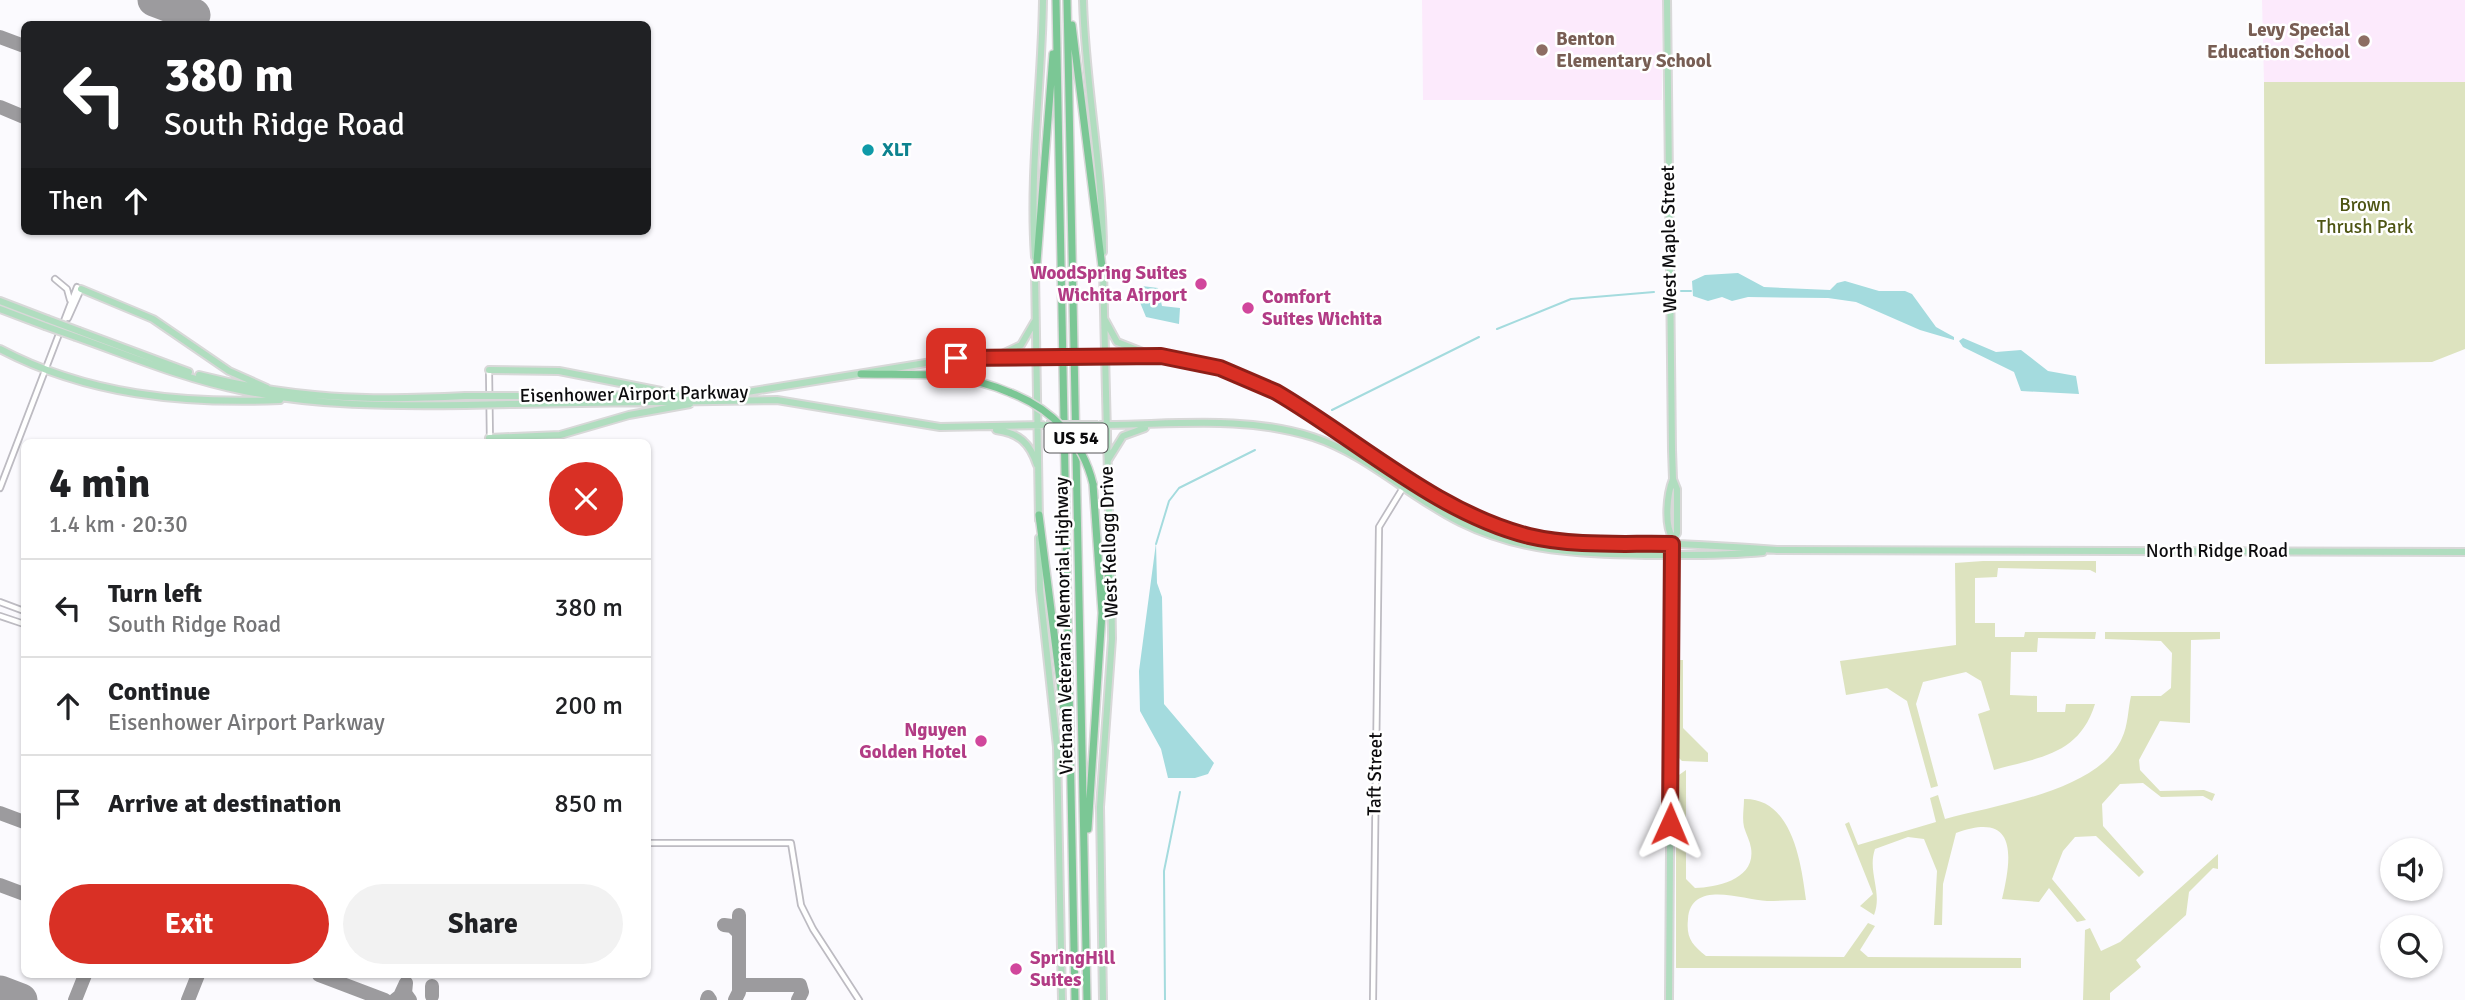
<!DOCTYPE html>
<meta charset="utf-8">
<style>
:root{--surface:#fff;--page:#f2f2f2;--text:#202124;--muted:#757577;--line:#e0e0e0;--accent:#d93025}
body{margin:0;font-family:Signika,sans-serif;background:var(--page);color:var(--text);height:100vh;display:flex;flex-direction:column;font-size:26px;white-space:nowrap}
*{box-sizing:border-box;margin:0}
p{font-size:23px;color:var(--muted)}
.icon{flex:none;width:38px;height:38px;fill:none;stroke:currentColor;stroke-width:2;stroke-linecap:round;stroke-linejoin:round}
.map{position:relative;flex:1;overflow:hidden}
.drawer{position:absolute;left:21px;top:439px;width:630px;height:539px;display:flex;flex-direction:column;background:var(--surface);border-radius:10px;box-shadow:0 2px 5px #0004}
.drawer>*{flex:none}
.hud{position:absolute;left:21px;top:21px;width:630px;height:214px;border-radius:10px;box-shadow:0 2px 5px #0004;background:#202124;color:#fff;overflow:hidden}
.controls{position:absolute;left:2380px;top:838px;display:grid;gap:14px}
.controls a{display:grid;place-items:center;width:63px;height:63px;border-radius:50%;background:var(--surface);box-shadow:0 2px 5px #0004;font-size:35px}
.pin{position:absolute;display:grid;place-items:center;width:60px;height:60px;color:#fff;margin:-30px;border-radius:14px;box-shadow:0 4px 10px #0006}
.me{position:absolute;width:77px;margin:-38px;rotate:1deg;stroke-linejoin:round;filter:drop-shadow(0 0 5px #0008)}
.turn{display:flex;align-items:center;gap:24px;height:147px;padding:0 28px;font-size:32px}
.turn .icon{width:91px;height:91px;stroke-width:2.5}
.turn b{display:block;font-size:49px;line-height:60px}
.then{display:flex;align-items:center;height:66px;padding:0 28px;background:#0003;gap:14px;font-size:26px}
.round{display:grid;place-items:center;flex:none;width:74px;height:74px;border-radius:37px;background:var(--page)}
.summary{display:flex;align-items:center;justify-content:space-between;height:119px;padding:0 28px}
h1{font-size:42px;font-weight:700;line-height:52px}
.button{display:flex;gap:14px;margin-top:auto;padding:14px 28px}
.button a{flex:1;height:80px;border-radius:42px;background:var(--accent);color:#fff;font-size:28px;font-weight:700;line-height:80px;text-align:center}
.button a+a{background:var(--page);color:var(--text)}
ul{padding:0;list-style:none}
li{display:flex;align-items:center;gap:21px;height:98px;padding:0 28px;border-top:2px solid var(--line)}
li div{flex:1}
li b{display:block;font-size:26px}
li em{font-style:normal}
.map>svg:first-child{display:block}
.education{fill:#fceafc}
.green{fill:#dde3bf}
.water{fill:#a4dbde}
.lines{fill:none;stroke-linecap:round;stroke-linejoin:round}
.stream{stroke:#a4dbde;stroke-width:2}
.taxiway{stroke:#9c9b9e;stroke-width:14}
.runway{stroke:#9c9b9e;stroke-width:33}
.minor-casing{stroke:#bdbbc2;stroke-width:8}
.major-casing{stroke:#d8d8d8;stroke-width:10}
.highway-casing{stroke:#d8d8d8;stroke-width:10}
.minor{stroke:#fff;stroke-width:4.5}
.major{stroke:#b0ddbf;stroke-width:6}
.highway{stroke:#7bc795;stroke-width:7}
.major-bridge-casing{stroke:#d8d8d8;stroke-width:10;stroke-linecap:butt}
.highway-bridge-casing{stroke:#d8d8d8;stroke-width:10;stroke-linecap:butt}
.major-bridge{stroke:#b0ddbf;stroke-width:6}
.highway-bridge{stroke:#7bc795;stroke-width:7}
.route-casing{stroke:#8d1f18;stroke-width:18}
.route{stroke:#d93025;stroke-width:12}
.education-dot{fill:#8d6e63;stroke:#fff;stroke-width:2.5}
.culture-dot{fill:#0f9aa8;stroke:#fff;stroke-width:2.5}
.hotel-dot{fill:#d1479c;stroke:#fff;stroke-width:2.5}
.labels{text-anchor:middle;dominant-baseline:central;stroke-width:5;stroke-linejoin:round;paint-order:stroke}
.shield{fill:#fff;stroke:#555456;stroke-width:2}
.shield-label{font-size:18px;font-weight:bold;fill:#0c0b0d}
.education-label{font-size:19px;font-weight:bold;fill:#785e54;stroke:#fff;text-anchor:end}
.culture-label{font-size:19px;font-weight:bold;fill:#0d838f;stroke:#fff;text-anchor:start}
.park-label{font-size:19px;fill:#4e5514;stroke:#fff}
.street-label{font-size:19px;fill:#0c0b0d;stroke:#fff}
.hotel-label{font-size:19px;font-weight:bold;fill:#b23c85;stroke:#fff;text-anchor:end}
</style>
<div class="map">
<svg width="2465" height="1000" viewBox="0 0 2465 1000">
<rect width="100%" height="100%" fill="#fbfafe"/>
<path class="education" d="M1422 0H1662V100H1423Z
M2262 0H2465V82H2264Z"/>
<path class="green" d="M2264 82H2465V349L2432 362 2265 364Z
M1983 561H2096V573L2090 570 1998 568 1997 577 1975 578V623H1995V637H2024L2025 632H2096L2095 639 2038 638 2037 652H2011L2010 695 2037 696V712H2065L2066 704H2095C2079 755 2040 757 1994 770L1978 714 1990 710 1981 681 1966 672 1923 682 1916 704 1938 786 1931 788 1907 701 1887 688 1846 695 1840 661 1956 645 1955 563Z
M2105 632H2220V639L2191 640 2190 723 2160 721 2139 760 2140 770 2160 791 2204 790 2215 794 2212 801 2203 796 2161 797 2143 783 2120 784 2102 804 2103 826 2144 872 2139 877 2096 836 2075 837 2063 851 2052 879 2086 920 2077 922 2049 888 2039 902 2002 899C2012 857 2018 810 1956 833L1943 884 1942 925H1934L1937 871 1924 839 1908 837 1875 849C1867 872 1883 892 1874 915L1860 906 1873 894 1845 824 1849 822 1858 845 1936 822 1930 798 1938 795 1945 819C1996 805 2099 791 2122 738 2128 726 2128 709 2131 696H2161L2171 688 2172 653 2161 641 2105 639Z
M1679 660H1683V728L1708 753V762L1682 761 1677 756Z
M1686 770V879L1695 888C1718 887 1756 879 1751 848 1750 841 1746 834 1744 827 1742 818 1744 808 1744 799 1792 798 1801 862 1806 900 1793 900 1780 901 1767 901 1743 900 1691 879 1688 919 1686 938 1692 945 1706 956L1844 957 1868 923 1875 926 1860 950 1868 957 2021 958V968H1676V777Z
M2218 854V869L2213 868 2189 892 2186 915 2136 960 2141 967 2110 993V1000H2083L2085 930 2090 928 2101 951 2120 942Z"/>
<path class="water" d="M1738 273 1764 287 1830 290 1837 283 1845 281 1879 291H1905L1912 294 1936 327 1954 337V340L1920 330 1856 302 1828 298 1748 297 1732 301 1722 297 1708 301 1693 296 1692 281 1705 275Z
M1142 286 1158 288 1162 306 1180 308 1179 324 1146 317 1139 300Z
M1963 338 1996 352 2021 350 2048 371 2076 376 2079 394 2021 391 2014 372 1963 347 1959 341Z
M1156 543 1157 583 1162 597 1164 704 1214 763 1208 774 1195 778H1168L1161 749 1140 711 1139 671Z"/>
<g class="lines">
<path class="stream" d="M1681 291H1691
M1497 329 1571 299 1654 292
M1332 410 1479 337
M1156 544 1169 501 1179 488 1255 450
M1165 1000 1164 871 1180 792"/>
<path class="taxiway" d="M0 37 24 46
M0 107 24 117
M0 813 24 822
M0 885 24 894
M724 925 732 926 739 933V915
M319 975 385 1000
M739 990 743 985H800L802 992 798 1000
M13 996 23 1000
M432 996V986
M75 1000 85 975
M188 1000 198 975
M395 1000 400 996 406 983 405 993 410 1000
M707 1000 708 997 710 1000
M735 1000 739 992V933"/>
<path class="runway" d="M154 0 194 15
M0 992 21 1000"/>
<g class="minor-casing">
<path id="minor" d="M55 279 67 289 70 300
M68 318 81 289
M489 370 490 443
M0 488 77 287
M0 602 24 611
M0 616 24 624
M648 843H791L801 905 813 929 859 1000
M1373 1000 1379 527 1409 478"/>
</g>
<g class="major-casing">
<path id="major" d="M1083 0C1085 85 1103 167 1103 252
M1667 0 1672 450 1673 479 1677 489V533L1673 539 1672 555 1669 1000
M1035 257C1029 171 1042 86 1043 0
M1103 270 1110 557
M1035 272 1039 520
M81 289 153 319 229 371 267 388
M0 301 47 319
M0 309 45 326
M1105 320 1117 342 1145 353
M79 331 189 372
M76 337C130 356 184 379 240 390 315 406 389 406 465 405
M0 349C87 395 183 404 280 400
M1000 355 1021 345 1035 321
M1097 357C1150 356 1198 358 1248 378 1342 416 1412 497 1508 530 1553 546 1603 542 1650 543 1693 544 1735 547 1777 550L2465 552
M489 370 559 371 661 391
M199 375C293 399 369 401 465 396
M516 396 729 395 938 361 1039 358
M514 404 777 400 940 427 1042 425
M1101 425C1171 425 1245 415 1313 437 1368 455 1409 497 1460 522 1520 552 1581 554 1646 555 1686 555 1724 556 1763 552
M996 430C1019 433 1030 443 1037 465
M489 438 560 435 629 415 690 404
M1108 460 1123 436 1145 428
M1673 479C1667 494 1664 525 1673 539
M1039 538 1040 590 1057 747 1062 1000
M1103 1000 1100 807 1112 639 1111 575"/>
</g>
<g class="highway-casing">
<path id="highway" d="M1056 0 1075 1000
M1067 0 1087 1000
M1072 25 1103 275
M1036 275 1053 54
M861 374C917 375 958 370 1011 393
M1039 515 1067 736
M1106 608 1110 552
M1088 829 1102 613 1093 484"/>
</g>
<use href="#minor" class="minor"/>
<use href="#major" class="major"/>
<use href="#highway" class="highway"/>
<g class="major-bridge-casing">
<path id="major-bridge" d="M47 319 79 331
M45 326 76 337
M1044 357H1097
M465 396H516
M465 405 514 404
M1046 425H1098"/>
</g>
<g class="highway-bridge-casing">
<path id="highway-bridge" d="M1011 393C1052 409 1083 441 1093 484"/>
</g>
<use href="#major-bridge" class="major-bridge"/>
<use href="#highway-bridge" class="highway-bridge"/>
</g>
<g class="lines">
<g class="route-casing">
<path id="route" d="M956 358 1161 356 1220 368 1276 392C1358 440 1437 513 1529 536 1575 547 1626 543 1672 544L1670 824"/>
</g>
<use href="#route" class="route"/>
</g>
<g class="education-dot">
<circle cx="2364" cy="41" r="7"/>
<circle cx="1542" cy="50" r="7"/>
</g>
<circle class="culture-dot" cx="868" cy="150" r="7"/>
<g class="hotel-dot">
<circle cx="1201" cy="284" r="7"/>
<circle cx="1248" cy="308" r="7"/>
<circle cx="981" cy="741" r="7"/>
<circle cx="1016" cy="969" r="7"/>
</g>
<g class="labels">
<rect class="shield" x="1044.5" y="423.5" width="63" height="29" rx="5"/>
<g class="shield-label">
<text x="1076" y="438">US 54</text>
</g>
<g class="education-label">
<text x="2350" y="30">Levy Special<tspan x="2350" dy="22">Education School</tspan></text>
<text x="1556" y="39" text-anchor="start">Benton<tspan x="1556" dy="22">Elementary School</tspan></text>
</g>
<g class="culture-label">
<text x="882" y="150">XLT</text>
</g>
<g class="park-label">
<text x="2365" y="205">Brown<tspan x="2365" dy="22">Thrush Park</tspan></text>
</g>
<g class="street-label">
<text transform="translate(1669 239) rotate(-91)">West Maple Street</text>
<text transform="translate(634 394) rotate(-1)">Eisenhower Airport Parkway</text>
<text transform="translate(1109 542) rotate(-92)">West Kellogg Drive</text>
<text x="2217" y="551">North Ridge Road</text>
<text transform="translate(1064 626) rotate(-91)">Vietnam Veterans Memorial Highway</text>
<text transform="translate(1375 774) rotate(-89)">Taft Street</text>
</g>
<g class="hotel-label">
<text x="1187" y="273">WoodSpring Suites<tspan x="1187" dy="22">Wichita Airport</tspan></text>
<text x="1262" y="297" text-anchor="start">Comfort<tspan x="1262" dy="22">Suites Wichita</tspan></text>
<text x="967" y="730">Nguyen<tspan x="967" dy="22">Golden Hotel</tspan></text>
<text x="1030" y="958" text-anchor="start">SpringHill<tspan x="1030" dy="22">Suites</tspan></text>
</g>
</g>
</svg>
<div class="controls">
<a><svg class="icon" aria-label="sound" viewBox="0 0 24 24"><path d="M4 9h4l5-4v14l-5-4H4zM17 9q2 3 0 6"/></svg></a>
<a><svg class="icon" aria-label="search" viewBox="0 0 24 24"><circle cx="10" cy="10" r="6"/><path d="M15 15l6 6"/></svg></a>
</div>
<div class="pin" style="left:956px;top:358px;background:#d93025"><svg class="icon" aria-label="arrive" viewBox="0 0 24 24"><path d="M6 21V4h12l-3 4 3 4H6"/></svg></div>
<svg class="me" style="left:1670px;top:824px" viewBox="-20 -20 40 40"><path d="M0-17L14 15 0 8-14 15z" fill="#d93025" stroke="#fff" stroke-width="4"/></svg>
<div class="hud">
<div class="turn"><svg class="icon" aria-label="left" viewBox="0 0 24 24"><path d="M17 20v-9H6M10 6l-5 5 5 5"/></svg><div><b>380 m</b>South Ridge Road</div></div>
<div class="then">Then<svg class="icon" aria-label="ahead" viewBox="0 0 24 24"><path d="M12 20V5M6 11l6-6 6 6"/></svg></div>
</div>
<section class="drawer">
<div class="summary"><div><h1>4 min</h1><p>1.4 km · 20:30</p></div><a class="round" style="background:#d93025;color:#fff"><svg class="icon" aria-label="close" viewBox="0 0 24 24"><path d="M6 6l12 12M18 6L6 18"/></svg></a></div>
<ul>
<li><svg class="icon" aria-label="left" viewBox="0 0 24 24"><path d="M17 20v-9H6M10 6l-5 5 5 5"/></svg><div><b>Turn left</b><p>South Ridge Road</p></div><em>380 m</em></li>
<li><svg class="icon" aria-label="ahead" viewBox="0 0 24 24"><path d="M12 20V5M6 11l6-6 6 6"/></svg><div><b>Continue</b><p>Eisenhower Airport Parkway</p></div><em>200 m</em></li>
<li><svg class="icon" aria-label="arrive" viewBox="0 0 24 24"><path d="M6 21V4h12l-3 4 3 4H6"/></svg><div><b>Arrive at destination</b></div><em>850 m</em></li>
</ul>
<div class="button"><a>Exit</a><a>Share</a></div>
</section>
</div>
